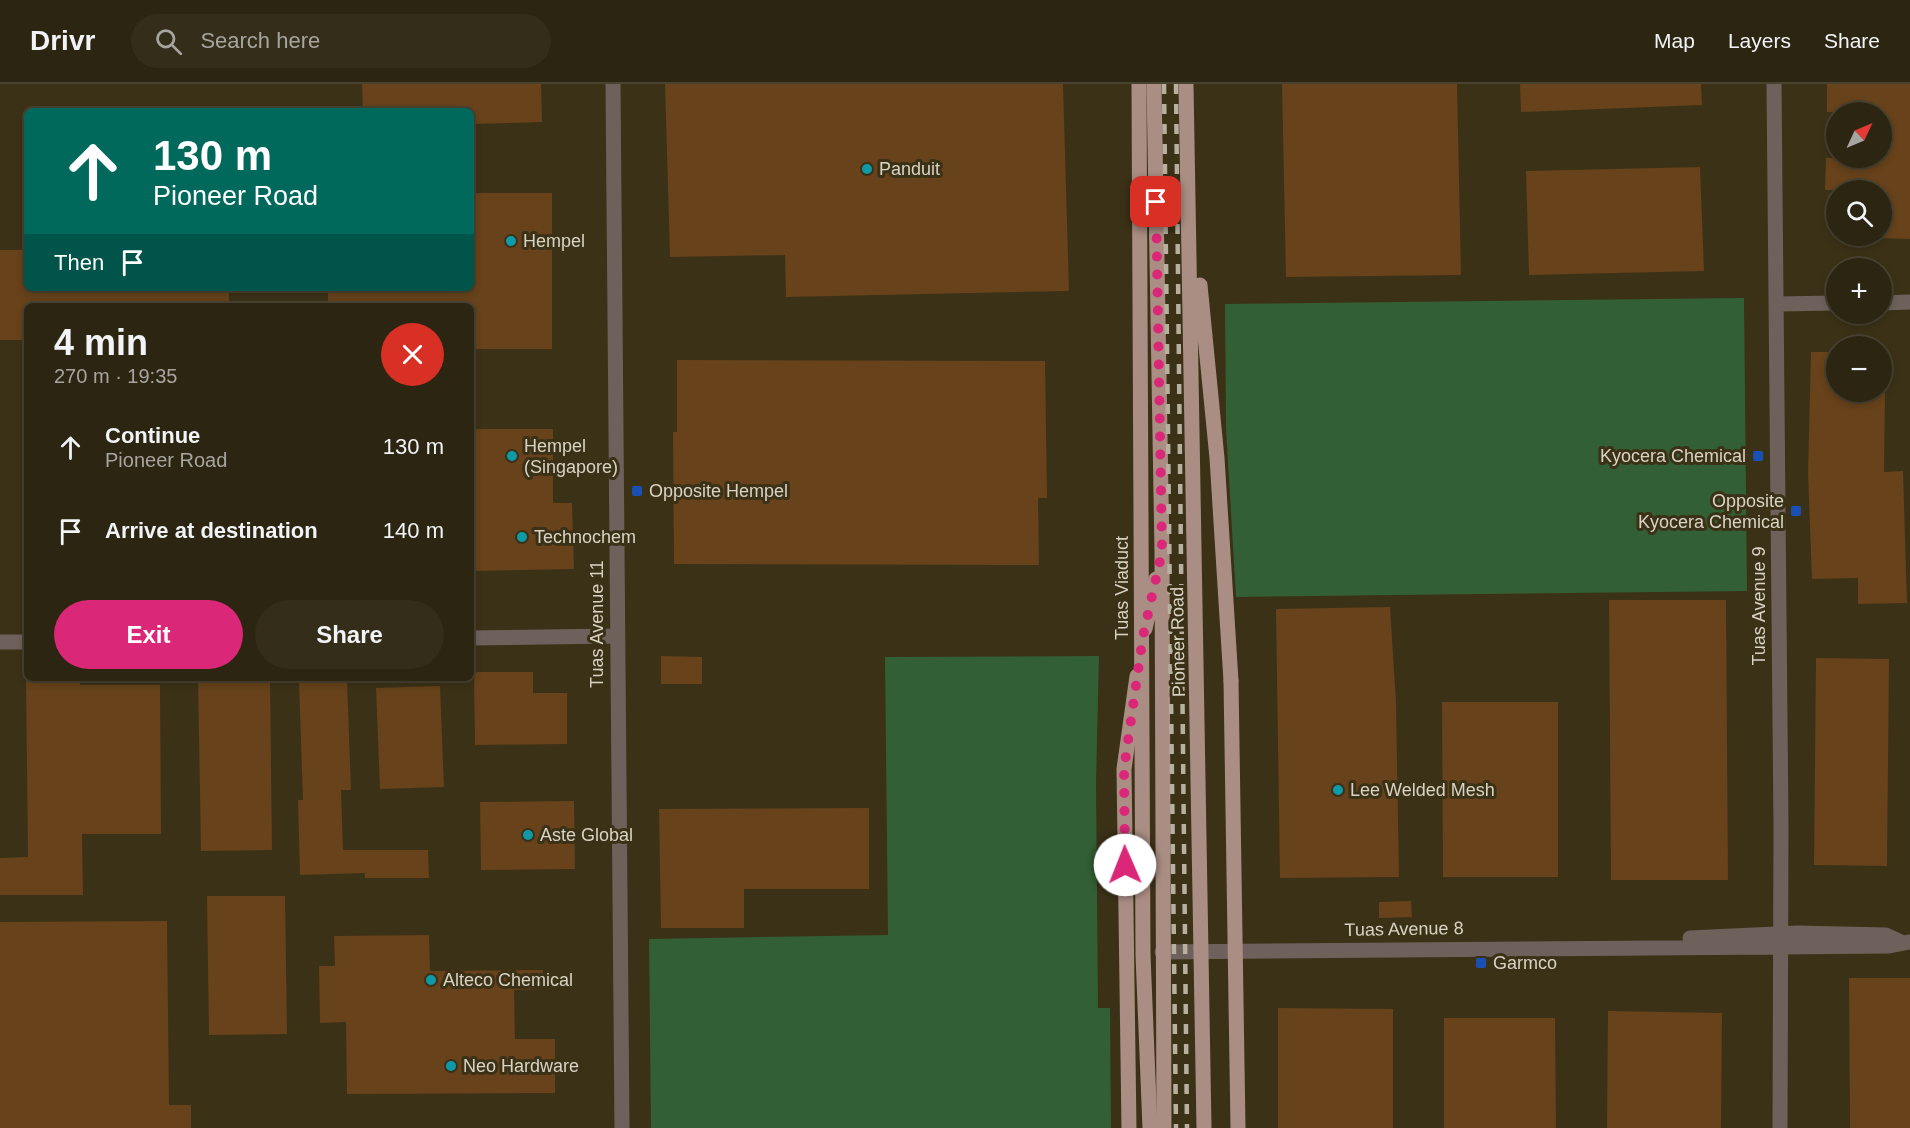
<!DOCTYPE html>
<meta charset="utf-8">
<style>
:root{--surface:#2c2511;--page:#342d1a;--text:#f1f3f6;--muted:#a6a59f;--line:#484231;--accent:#db2777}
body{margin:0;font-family:Helvetica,sans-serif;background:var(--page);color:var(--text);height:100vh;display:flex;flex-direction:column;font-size:22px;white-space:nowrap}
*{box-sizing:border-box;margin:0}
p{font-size:20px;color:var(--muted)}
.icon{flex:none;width:33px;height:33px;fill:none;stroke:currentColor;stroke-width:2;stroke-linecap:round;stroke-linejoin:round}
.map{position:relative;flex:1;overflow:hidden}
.details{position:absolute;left:24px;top:219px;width:450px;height:378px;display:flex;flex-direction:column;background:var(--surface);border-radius:9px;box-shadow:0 3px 9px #0003,0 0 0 2px var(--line)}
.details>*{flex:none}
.guide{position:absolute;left:24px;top:24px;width:450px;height:183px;border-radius:9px;box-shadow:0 3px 9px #0003,0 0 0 2px var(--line);background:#00695c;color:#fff;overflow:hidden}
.needle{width:39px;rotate:46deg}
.controls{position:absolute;left:1826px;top:18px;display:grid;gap:12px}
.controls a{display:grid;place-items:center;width:66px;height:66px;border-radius:50%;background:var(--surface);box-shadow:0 3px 9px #0003,0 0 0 2px var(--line);font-size:30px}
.pin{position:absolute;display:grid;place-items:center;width:51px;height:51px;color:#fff;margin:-26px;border-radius:12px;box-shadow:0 3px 9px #0006}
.me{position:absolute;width:66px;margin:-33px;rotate:359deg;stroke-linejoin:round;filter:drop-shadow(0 0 4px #0008)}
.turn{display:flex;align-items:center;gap:21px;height:126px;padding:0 30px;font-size:27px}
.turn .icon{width:78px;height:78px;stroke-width:2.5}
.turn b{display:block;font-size:42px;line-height:51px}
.then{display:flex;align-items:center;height:57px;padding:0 30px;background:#0003;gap:12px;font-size:22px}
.round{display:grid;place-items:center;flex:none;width:63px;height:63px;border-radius:32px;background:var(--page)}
.overview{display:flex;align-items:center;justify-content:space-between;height:102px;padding:0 30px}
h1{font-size:36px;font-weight:600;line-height:45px}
.button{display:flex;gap:12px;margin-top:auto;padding:12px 30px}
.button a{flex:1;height:69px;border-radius:36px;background:var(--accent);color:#fff;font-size:24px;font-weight:600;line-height:69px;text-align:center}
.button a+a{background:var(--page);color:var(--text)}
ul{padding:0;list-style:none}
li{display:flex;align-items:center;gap:18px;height:84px;padding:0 30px}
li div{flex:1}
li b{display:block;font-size:22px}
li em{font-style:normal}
header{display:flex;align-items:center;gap:36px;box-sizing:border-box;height:84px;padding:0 30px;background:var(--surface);border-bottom:2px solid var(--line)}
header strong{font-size:28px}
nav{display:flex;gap:33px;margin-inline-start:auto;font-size:21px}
.search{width:420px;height:54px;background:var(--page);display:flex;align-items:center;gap:15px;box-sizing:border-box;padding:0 21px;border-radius:33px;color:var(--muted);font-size:22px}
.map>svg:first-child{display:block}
.green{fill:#335f34}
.building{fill:#67421b}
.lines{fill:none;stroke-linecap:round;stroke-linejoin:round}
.minor{stroke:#6e615c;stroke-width:15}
.major{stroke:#aa8e84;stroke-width:15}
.rail{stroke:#b7b09f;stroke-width:4.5;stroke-dasharray:10 10;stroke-linecap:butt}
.major-bridge{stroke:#aa8e84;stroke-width:15}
.route{stroke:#db2777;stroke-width:10;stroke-dasharray:0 18}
.culture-dot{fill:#0f9aa8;stroke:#3b3117;stroke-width:2}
.transit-dot{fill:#1a4fb4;stroke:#3b3117;stroke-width:2}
.labels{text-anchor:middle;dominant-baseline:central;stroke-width:6;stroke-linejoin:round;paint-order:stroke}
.poi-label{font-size:18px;fill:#d9d3c4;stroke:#3b3117;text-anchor:start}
.street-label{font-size:18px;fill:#d9d3c4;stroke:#3b3117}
</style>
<header>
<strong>Drivr</strong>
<div class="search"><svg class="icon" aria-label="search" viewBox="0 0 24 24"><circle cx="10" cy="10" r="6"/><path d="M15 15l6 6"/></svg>Search here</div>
<nav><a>Map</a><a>Layers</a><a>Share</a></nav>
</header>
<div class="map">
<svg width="1910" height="1044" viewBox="0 0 1910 1044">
<rect width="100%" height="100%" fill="#3b3117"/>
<path class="green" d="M1744 214 1747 507 1236 513 1226 344 1225 220Z
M1099 572 1096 699 1098 924H1110L1111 1044H651L649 855 888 851 885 573Z"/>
<path class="building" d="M362 0H541L542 38 471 40V27H363Z
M665 0H1063L1069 207 786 213 785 171 670 173Z
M1282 0H1457L1461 191 1286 193Z
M1520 0H1701L1702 21 1521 28Z
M1827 0H1910V155L1881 154V106H1825L1826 74H1881V28H1827Z
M1700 83 1704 187 1529 191 1526 87Z
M471 109H552V265H471V222H328V204H471Z
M0 166H27V204H229V222H27V256H0Z
M1811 268H1836V308H1885L1884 388 1903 387 1907 519 1858 520V494L1812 495 1808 389Z
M677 276 1045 277 1047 414H1038L1039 481 674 480 673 348H677Z
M471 345H553V419H572L574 485 471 487Z
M1609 516H1726L1728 796H1611Z
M1390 523 1396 618 1399 793 1280 794 1276 525Z
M661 572 702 573V600H661Z
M1816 574 1889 575 1887 782 1814 781Z
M474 588H533V609H567V660L475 661Z
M26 594H80V601H160L161 750H82L83 811H0V774L28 773Z
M198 594H270L272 766 201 767Z
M347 597 351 706H341L343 766H428L429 794H365V789L300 791 298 716H303L299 598Z
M440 602 444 703 380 705 376 604Z
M1442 618H1558V793H1443Z
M574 717 575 785 481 786 480 718Z
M869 724V805H744V844H661L659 725Z
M207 812H285L287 950 209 951Z
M1411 817 1412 833 1379 834V818Z
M167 837 169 1021H191V1044H0V838Z
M429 851 430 887 543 886V905L514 906 515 955H555V1009L347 1010 346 938 320 939 319 882H335L334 852Z
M1849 894H1910V1044H1850Z
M1278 924 1393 925V1044H1278Z
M1608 927 1722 929 1721 1044H1607Z
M1444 934H1555L1556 1044H1444Z"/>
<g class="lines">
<path class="minor" d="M613 0 622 1044
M1774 0 1781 743 1780 1044
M1881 219 1910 218
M1778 220 1836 219
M471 554 616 552
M0 558H27
M1690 854 1797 849 1886 851 1901 858
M1162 868 1888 862 1910 858"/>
<path class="major" d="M1154 0 1162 468 1164 1044
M1186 0 1204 1044
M1200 201 1217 374 1231 597
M1145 545 1156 495
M1129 1044 1124 685 1137 592"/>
<path class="rail" d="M1164 0 1176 1044
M1176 0 1187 1044"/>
<path class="major-bridge" d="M1139 0 1143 871 1150 1044
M1231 597 1238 1044"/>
</g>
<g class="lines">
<path class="route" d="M1125 781 1124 685 1143 552 1162 468 1156 118"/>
</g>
<g class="culture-dot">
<circle cx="867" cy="85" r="6"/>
<circle cx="511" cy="157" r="6"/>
<circle cx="512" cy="372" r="6"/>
<circle cx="522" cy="453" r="6"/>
<circle cx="1338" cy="706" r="6"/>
<circle cx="528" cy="751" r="6"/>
<circle cx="431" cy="896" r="6"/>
<circle cx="451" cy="982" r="6"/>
</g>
<g class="transit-dot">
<rect x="1752" y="366" width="12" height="12" rx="3"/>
<rect x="631" y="401" width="12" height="12" rx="3"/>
<rect x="1790" y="421" width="12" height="12" rx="3"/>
<rect x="1475" y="873" width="12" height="12" rx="3"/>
</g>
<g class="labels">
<g class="poi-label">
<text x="879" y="85">Panduit</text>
<text x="523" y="157">Hempel</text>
<text x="524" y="362">Hempel<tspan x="524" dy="21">(Singapore)</tspan></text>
<text x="1746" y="372" text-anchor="end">Kyocera Chemical</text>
<text x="649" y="407">Opposite Hempel</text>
<text x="1784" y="417" text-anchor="end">Opposite<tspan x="1784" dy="21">Kyocera Chemical</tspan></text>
<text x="534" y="453">Technochem</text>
<text x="1350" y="706">Lee Welded Mesh</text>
<text x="540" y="751">Aste Global</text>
<text x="1493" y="879">Garmco</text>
<text x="443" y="896">Alteco Chemical</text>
<text x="463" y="982">Neo Hardware</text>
</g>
<g class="street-label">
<text transform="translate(1122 504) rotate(-90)">Tuas Viaduct</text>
<text transform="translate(1759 522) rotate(-90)">Tuas Avenue 9</text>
<text transform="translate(597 540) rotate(-90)">Tuas Avenue 11</text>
<text transform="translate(1178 558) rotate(-91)">Pioneer Road</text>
<text transform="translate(1404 845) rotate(-1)">Tuas Avenue 8</text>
</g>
</g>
</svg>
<div class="controls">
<a><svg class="needle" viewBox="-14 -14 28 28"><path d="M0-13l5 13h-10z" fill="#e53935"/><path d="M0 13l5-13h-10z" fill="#a6a59f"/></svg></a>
<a><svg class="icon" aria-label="search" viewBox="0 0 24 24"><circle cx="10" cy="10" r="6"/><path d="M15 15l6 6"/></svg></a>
<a>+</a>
<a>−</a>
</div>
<div class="pin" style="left:1156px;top:118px;background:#d93025"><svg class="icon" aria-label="arrive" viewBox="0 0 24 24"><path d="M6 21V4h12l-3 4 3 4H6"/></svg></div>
<svg class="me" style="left:1125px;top:781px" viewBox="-20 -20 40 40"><circle r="19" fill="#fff"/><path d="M0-13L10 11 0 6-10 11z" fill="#db2777"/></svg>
<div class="guide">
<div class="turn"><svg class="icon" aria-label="ahead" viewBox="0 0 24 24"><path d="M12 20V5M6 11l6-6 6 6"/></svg><div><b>130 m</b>Pioneer Road</div></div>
<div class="then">Then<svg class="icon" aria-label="arrive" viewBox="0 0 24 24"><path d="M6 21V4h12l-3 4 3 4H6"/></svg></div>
</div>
<section class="details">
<div class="overview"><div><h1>4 min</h1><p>270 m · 19:35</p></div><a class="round" style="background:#d93025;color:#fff"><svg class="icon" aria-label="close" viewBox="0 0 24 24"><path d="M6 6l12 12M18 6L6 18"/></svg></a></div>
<ul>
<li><svg class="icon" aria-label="ahead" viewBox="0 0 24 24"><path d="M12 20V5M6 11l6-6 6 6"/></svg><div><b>Continue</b><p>Pioneer Road</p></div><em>130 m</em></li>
<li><svg class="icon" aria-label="arrive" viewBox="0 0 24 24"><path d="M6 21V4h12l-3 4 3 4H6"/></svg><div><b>Arrive at destination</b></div><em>140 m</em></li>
</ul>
<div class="button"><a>Exit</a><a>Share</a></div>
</section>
</div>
